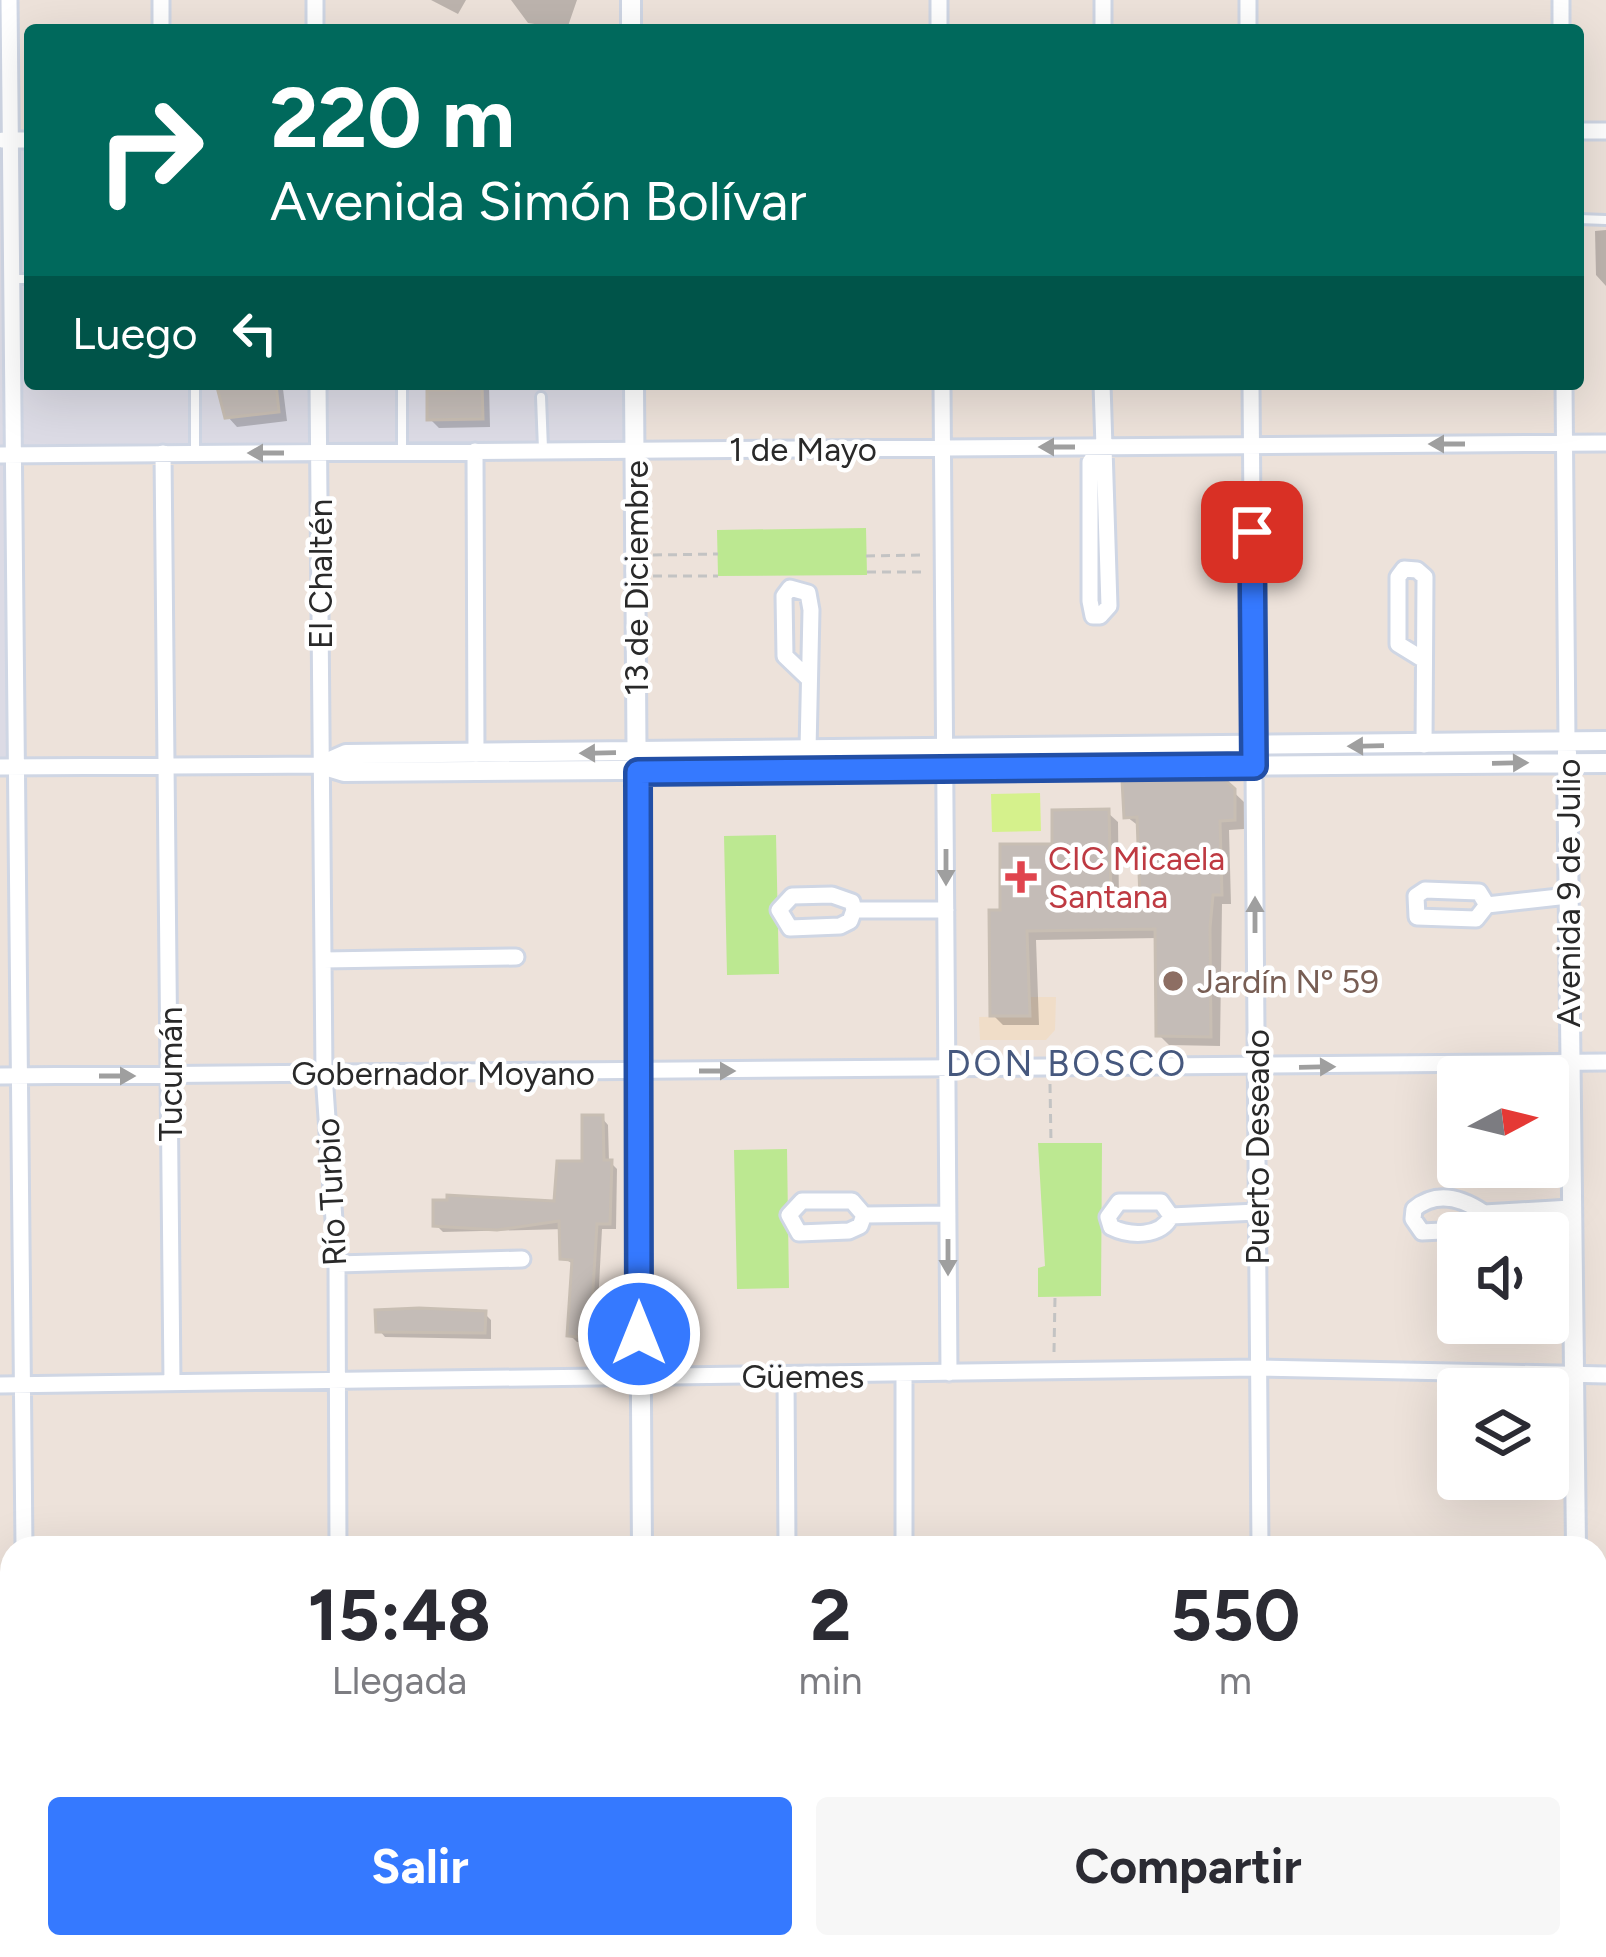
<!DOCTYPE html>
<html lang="es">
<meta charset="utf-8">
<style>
:root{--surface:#fff;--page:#f7f7f7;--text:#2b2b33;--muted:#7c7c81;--accent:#3579ff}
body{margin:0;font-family:Figtree,sans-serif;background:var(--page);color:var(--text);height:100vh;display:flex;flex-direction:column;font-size:45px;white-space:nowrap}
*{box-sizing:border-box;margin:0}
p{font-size:39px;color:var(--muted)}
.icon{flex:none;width:66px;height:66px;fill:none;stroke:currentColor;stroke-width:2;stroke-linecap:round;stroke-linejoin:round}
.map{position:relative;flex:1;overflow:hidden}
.drawer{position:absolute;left:0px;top:1536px;width:1608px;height:423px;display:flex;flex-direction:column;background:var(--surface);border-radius:36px 36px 0 0;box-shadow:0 12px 48px #0002}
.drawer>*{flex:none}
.top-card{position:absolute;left:24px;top:24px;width:1560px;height:366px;border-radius:12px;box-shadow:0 12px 48px #0002;background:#00695c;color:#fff;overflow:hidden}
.needle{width:78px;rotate:83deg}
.controls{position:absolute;left:1437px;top:1056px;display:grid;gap:24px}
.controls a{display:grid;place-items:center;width:132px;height:132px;border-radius:12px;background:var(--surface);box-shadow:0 12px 48px #0002;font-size:60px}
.pin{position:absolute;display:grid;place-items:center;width:102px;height:102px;color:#fff;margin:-51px;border-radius:24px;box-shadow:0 6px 18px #0006}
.me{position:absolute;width:132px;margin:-66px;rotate:0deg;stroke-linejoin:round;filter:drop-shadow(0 0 9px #0008)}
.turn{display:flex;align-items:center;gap:42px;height:252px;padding:0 48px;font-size:54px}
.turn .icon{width:156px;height:156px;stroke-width:2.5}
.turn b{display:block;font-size:84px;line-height:102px}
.then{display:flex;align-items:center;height:114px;padding:0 48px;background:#0003;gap:24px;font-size:45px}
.eta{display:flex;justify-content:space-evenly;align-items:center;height:204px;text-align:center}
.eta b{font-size:72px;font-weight:700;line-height:84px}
.button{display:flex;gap:24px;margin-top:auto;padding:24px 48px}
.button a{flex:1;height:138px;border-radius:12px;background:var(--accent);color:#fff;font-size:48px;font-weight:700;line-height:138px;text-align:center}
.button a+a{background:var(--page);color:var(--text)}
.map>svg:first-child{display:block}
.industrial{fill:#dcdbe5}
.education{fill:#f0ddc8}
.green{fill:#bce891}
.pitch{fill:#d5f18c}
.shadow{fill:#0003}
.building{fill:#c4bcb7;stroke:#c8beb3;stroke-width:3}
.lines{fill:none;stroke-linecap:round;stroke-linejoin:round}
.service-casing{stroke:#cfd6e4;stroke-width:14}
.minor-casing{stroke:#cfd6e4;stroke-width:21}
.tertiary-casing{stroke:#cfd6e4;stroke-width:24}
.path{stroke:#c3c3c3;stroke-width:3;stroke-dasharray:9 6;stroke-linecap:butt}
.service{stroke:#fff;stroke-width:8}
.minor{stroke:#fff;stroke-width:15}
.tertiary{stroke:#fff;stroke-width:18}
.oneway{fill:#9f9f9f}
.route-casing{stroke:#224fa6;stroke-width:30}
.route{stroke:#3579ff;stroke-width:21}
.health-dot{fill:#e0444e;stroke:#fff;stroke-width:4.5}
.education-dot{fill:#8d6e63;stroke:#fff;stroke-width:4.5}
.labels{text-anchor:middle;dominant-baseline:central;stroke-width:9;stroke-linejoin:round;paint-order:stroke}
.street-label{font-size:33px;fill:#292929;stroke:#fff}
.health-label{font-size:33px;fill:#be3a42;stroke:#fff;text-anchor:start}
.education-label{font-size:33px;fill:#785e54;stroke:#fff;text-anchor:start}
.neighbourhood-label{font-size:36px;letter-spacing:3px;fill:#46587e;stroke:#fff}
</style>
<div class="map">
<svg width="1606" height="1957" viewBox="0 0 1606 1957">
<rect width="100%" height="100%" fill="#ede2da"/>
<path class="industrial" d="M0 0H9L10 140H30V384H634L635 450 13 455 16 767H0Z"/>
<path class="education" d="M1029 997H1056L1055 1030 1046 1040H980L979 1017 1030 1016Z"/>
<path class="green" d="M866 528 867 575 718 576 717 530Z
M776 835 779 974 727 975 724 836Z
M1038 1143H1102L1101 1296 1038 1297V1268L1045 1266Z
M787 1149 789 1288 737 1289 734 1150Z"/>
<path class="pitch" d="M1040 793 1041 831 992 832 991 794Z"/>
<path class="shadow" d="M431 0H466L458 14Z
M511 0H577L567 29 528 23Z
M1606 230V286L1596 275 1595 231Z
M258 384H290L283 389 287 421 237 427 228 417Z
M457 384H489L490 427 439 428 430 419 457 393Z
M1223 782 1244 802V829L1229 830 1231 904H1222L1220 1046 1169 1045 1159 1035 1158 938 1036 940 1039 1025H1003L993 1015 1003 913 1055 847 1107 812 1118 822 1119 902H1143L1140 827 1127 817Z
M602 1118 608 1125 609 1161 617 1169 616 1229H602L596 1343 577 1342 570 1335 575 1265 563 1258 565 1229 443 1232 436 1225 557 1205 585 1163Z
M485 1314 491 1320V1339L385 1337 379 1330Z"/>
<path class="building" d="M243 384H276L279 412 225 418 217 387Z
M454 384H482L483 419 427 420V390H454Z
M1224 779 1235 789V820L1220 821 1222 895H1213L1210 928 1211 1037 1156 1036 1155 929 1027 931 1030 1016H990L989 910H1000V844H1052V810L1109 809 1111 900 1140 899 1137 817 1124 818 1122 780Z
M582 1115H603L604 1160H612L610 1224H597L590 1338 567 1336 572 1260 560 1259 559 1221 497 1230 433 1226V1200H447V1195L554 1201 557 1161H582Z
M419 1308 486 1311 485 1333 376 1332 375 1310Z"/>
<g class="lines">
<g class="service-casing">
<path id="service" d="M1578 219 1606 220
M13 279H30
M195 384V454
M541 397 543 449
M402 452V384"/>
</g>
<g class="minor-casing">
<path id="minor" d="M9 0 24 1548
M161 0V30
M315 0V30
M939 0V30
M1103 0V30
M1248 0V30
M1561 0V30
M1578 131H1606
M3 140H30
M318 384 324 1074 337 1264 338 1548
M942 384 949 1373
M1251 384 1260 1548
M1564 384 1567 741
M1101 446 1090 462V601L1093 616H1100L1109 606 1102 384
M475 451 476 754
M163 453 172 1383
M0 455 1606 443
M1424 745 1425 577 1417 570 1404 569 1398 577V644L1424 660
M808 750 811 610 808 593 790 588 784 596 785 656 808 678
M0 767 321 765
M1487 905 1476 919 1417 917 1416 896 1425 890 1479 892 1487 905 1568 896
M854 910 850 921 840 926 790 928 779 910 792 896 832 895 852 902 854 910H946
M323 960 516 957
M0 1076 1606 1062
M1484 1213 1462 1230 1422 1232 1413 1219 1414 1209C1437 1190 1462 1198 1484 1213L1571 1208
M864 1215 860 1226 849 1231 799 1233 789 1215 802 1201H852L864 1215 948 1214
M1171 1216C1161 1238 1129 1236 1111 1227L1108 1217 1119 1202H1161L1171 1216 1257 1212
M337 1264 522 1259
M904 1375V1548
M786 1376 787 1548
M0 1385 1258 1368 1606 1375
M1596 1589H1606
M0 1694H12
M183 1947V1957
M338 1947V1957
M476 1947V1957
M27 1957V1947
M949 1957V1947"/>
</g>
<g class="tertiary-casing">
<path id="tertiary" d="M631 0V30
M634 384 642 1548
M1567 752 1576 1548
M321 765 346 754 1606 741
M321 765 344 772 1606 763
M1579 1947V1957
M632 1957V1947
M651 1957V1947"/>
</g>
<path class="path" d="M653 555 718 554
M866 556 924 555
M867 572H925
M653 576H718
M1050 1084 1051 1143
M1054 1352 1055 1297
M1118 1957 1120 1947"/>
<use href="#service" class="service"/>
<use href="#minor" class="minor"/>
<use href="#tertiary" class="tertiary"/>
</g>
<defs><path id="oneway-solid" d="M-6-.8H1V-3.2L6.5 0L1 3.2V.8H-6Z" transform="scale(3)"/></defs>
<g class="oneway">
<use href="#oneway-solid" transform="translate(1447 444) rotate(180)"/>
<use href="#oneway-solid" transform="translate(1057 447) rotate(180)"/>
<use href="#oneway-solid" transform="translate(266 453) rotate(180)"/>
<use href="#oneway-solid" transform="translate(1366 746) rotate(179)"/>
<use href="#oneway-solid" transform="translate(598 753) rotate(179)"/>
<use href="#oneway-solid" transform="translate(1510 763) rotate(-1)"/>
<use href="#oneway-solid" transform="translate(946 867) rotate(90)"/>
<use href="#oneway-solid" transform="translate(1255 915) rotate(-90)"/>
<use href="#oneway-solid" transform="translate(1317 1067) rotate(-1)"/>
<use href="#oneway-solid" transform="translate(717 1071)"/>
<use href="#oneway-solid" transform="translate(117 1076)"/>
<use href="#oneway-solid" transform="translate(948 1257) rotate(90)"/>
</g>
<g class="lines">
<g class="route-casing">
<path id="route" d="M639 1334 638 772 1254 766 1252 532"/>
</g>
<use href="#route" class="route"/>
</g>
<path class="health-dot" d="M1015 859h12v12h12v12h-12v12h-12v-12h-12v-12h12z"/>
<circle class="education-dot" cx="1173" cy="981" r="12"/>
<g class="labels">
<g class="street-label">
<text x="803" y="449">1 de Mayo</text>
<text transform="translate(320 574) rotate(-90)">El Chaltén</text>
<text transform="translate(636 578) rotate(-90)">13 de Diciembre</text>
<text transform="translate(1568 893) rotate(-90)">Avenida 9 de Julio</text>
<text x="443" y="1073">Gobernador Moyano</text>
<text transform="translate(170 1074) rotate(-90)">Tucumán</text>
<text transform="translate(1257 1147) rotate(-90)">Puerto Deseado</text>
<text transform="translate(331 1192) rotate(-93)">Río Turbio</text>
<text x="803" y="1376">Güemes</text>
</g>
<g class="health-label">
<text x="1048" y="858">CIC Micaela<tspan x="1048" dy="38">Santana</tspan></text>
</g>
<g class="education-label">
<text x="1197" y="981">Jardín Nº 59</text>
</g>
<g class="neighbourhood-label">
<text x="1067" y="1063">DON BOSCO</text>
</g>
</g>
</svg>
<div class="controls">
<a><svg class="needle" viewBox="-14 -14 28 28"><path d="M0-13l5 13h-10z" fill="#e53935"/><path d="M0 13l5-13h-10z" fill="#7c7c81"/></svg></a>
<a><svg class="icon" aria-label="sound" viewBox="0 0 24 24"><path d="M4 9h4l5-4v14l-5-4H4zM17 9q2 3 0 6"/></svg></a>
<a><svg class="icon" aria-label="layers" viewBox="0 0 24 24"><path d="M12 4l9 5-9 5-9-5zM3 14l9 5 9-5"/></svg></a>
</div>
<div class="pin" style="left:1252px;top:532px;background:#d93025"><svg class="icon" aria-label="arrive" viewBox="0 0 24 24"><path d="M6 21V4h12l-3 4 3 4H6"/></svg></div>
<svg class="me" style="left:639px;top:1334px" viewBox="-20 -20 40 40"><circle r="17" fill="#3579ff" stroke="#fff" stroke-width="3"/><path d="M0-11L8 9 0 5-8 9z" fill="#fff"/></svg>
<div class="top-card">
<div class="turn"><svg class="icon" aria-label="right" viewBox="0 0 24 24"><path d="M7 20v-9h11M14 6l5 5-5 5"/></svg><div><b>220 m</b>Avenida Simón Bolívar</div></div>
<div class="then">Luego<svg class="icon" aria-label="left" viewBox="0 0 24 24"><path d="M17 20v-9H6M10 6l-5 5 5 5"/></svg></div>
</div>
<section class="drawer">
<div class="eta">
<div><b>15:48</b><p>Llegada</p></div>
<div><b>2</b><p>min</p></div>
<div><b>550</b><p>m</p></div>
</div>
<div class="button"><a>Salir</a><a>Compartir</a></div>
</section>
</div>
